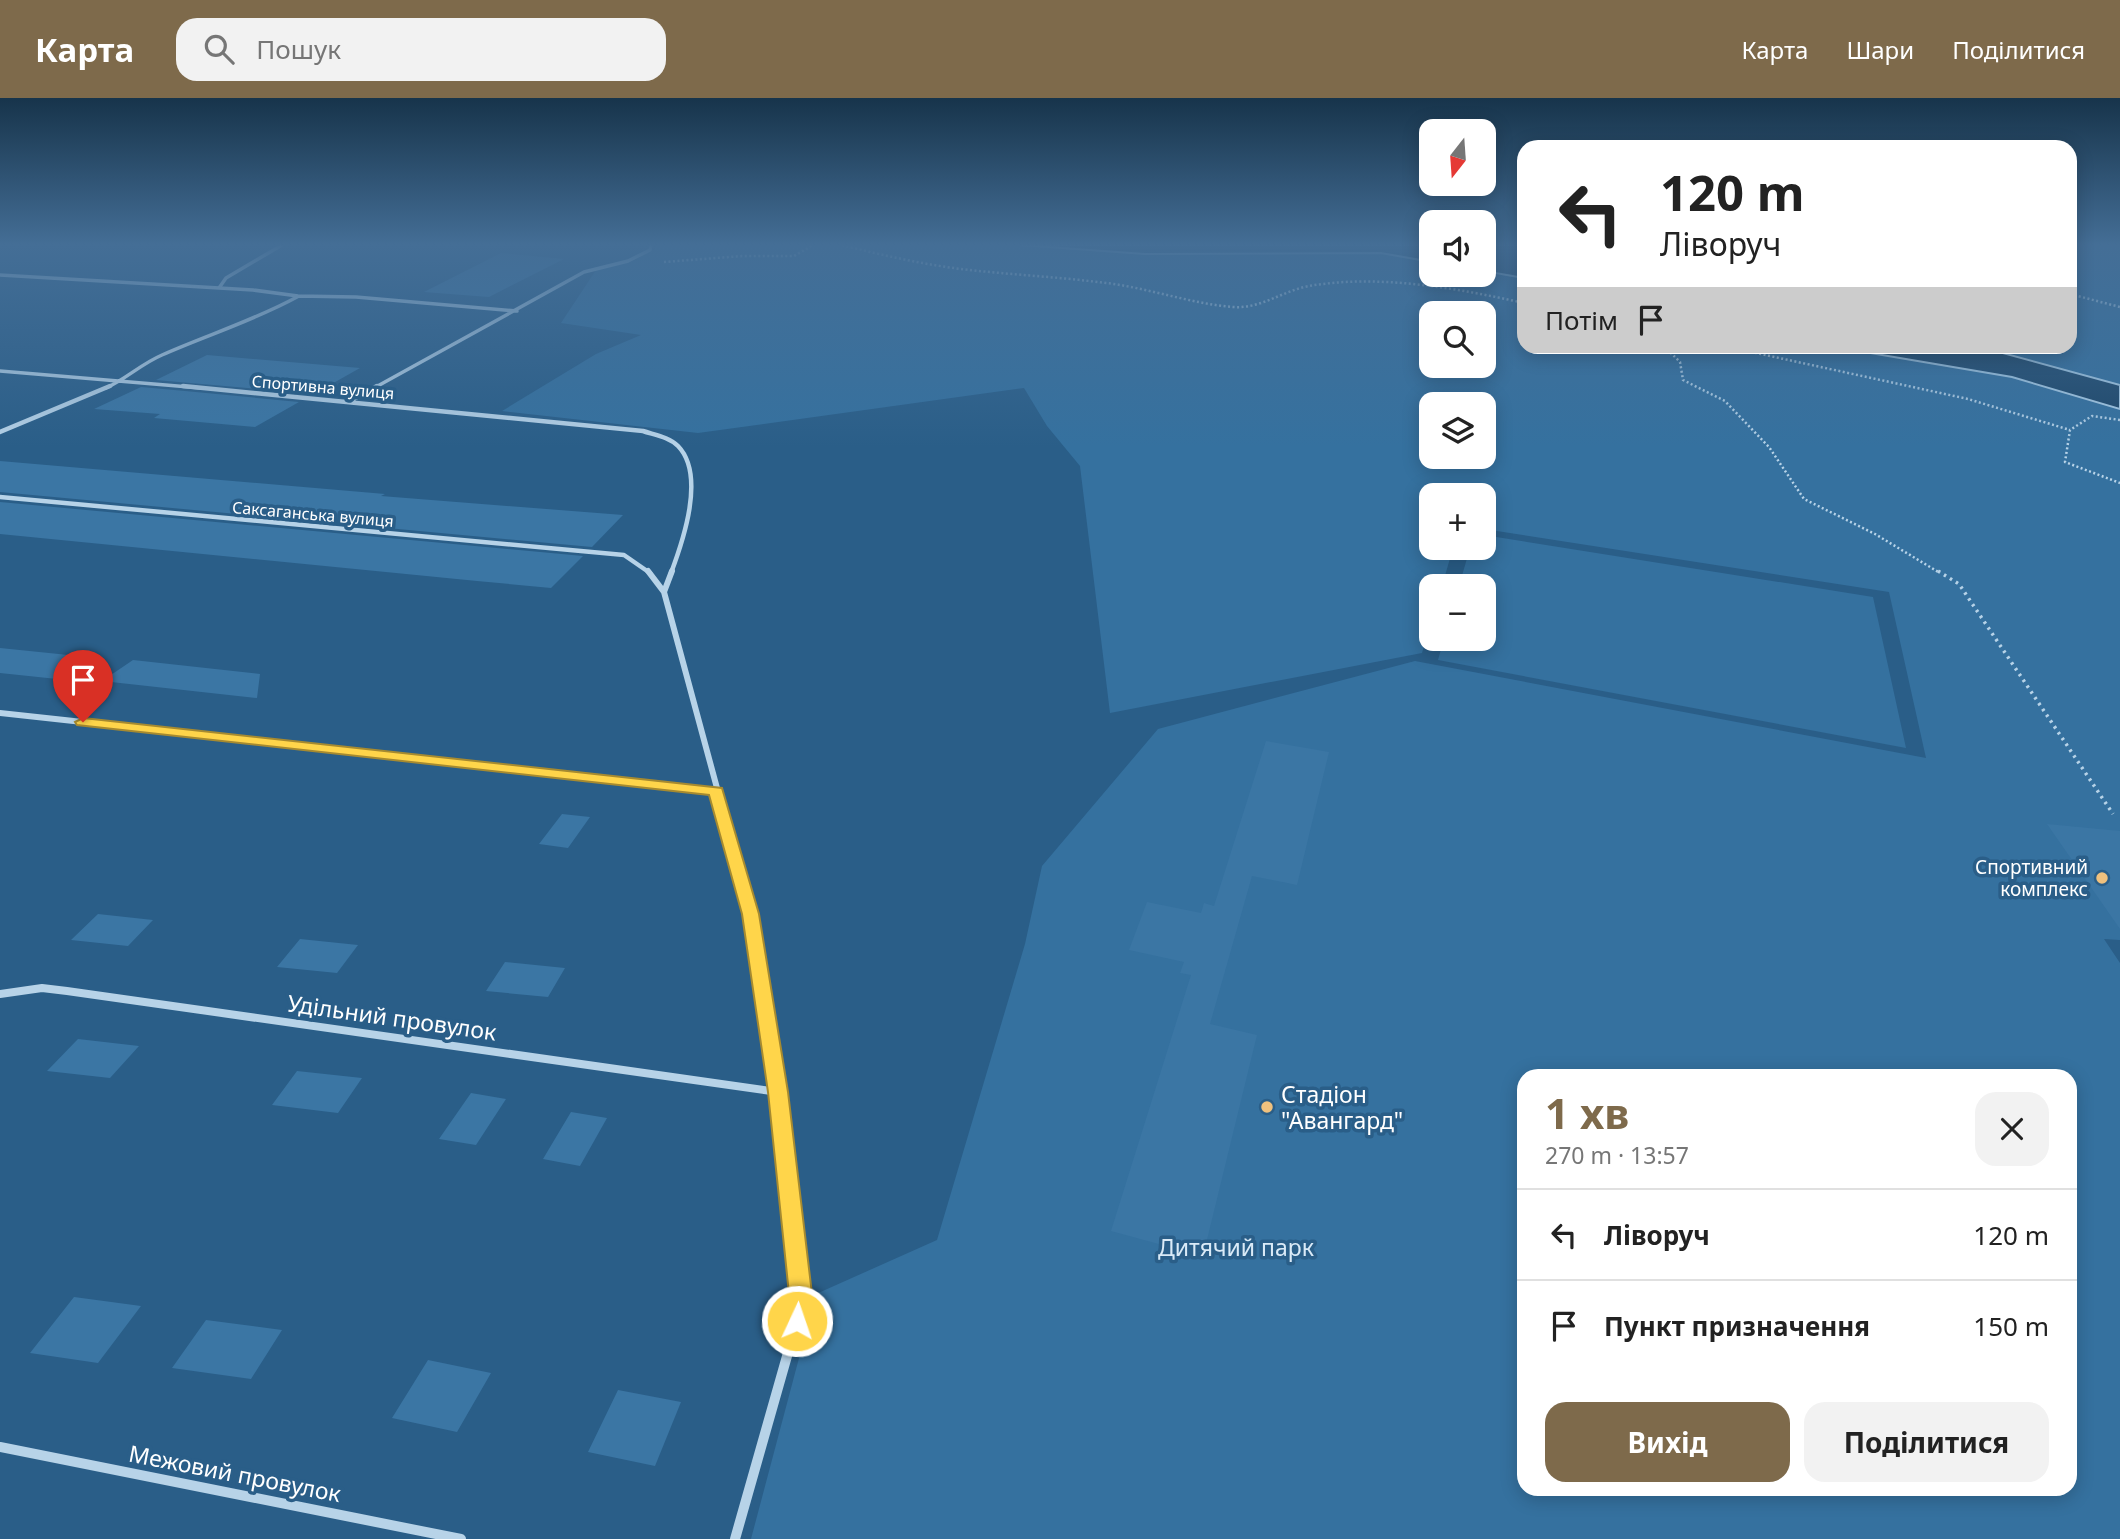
<!DOCTYPE html>
<html lang="uk">
<meta charset="utf-8">
<style>
:root{--surface:#fff;--page:#f2f2f2;--text:#222;--muted:#767676;--line:#e0e0e0;--accent:#7e6a4b}
body{margin:0;font-family:"Noto Sans",sans-serif;background:var(--page);color:var(--text);height:100vh;display:flex;flex-direction:column;font-size:26px;white-space:nowrap}
*{box-sizing:border-box;margin:0}
p{font-size:23px;color:var(--muted)}
.icon{flex:none;width:38px;height:38px;fill:none;stroke:currentColor;stroke-width:2;stroke-linecap:round;stroke-linejoin:round}
.map{position:relative;flex:1;overflow:hidden}
.sheet{position:absolute;left:1517px;top:971px;width:560px;height:427px;display:flex;flex-direction:column;background:var(--surface);border-radius:21px;box-shadow:0 4px 18px #0003}
.sheet>*{flex:none}
.banner{position:absolute;left:1517px;top:42px;width:560px;height:214px;border-radius:21px;box-shadow:0 4px 18px #0003;background:#fff;color:var(--text);overflow:hidden}
.needle{width:46px;rotate:197deg}
.tools{position:absolute;left:1419px;top:21px;display:grid;gap:14px}
.tools a{display:grid;place-items:center;width:77px;height:77px;border-radius:14px;background:var(--surface);box-shadow:0 4px 18px #0003;font-size:35px}
.pin{position:absolute;display:grid;place-items:center;width:60px;height:60px;color:#fff;margin:-72px -30px;border-radius:50% 50% 50% 0;rotate:-45deg;box-shadow:0 0 7px #0007}
.pin .icon{rotate:45deg}
.me{position:absolute;width:77px;margin:-38px;rotate:3deg;stroke-linejoin:round;filter:drop-shadow(0 0 5px #0008)}
.turn{display:flex;align-items:center;gap:24px;height:147px;padding:0 28px;font-size:32px}
.turn .icon{width:91px;height:91px;stroke-width:2.5}
.turn b{display:block;font-size:49px;line-height:60px}
.then{display:flex;align-items:center;height:66px;padding:0 28px;background:#0003;gap:14px;font-size:26px}
.round{display:grid;place-items:center;flex:none;width:74px;height:74px;border-radius:21px;background:var(--page)}
.overview{display:flex;align-items:center;justify-content:space-between;height:119px;padding:0 28px}
h1{font-size:42px;font-weight:700;line-height:52px;color:var(--accent)}
.button{display:flex;gap:14px;margin-top:auto;padding:14px 28px}
.button a{flex:1;height:80px;border-radius:21px;background:var(--accent);color:#fff;font-size:28px;font-weight:700;line-height:80px;text-align:center}
.button a+a{background:var(--page);color:var(--text)}
ul{padding:0;list-style:none}
li{display:flex;align-items:center;gap:21px;height:91px;padding:0 28px;border-top:2px solid var(--line)}
li div{flex:1}
li b{display:block;font-size:26px}
li em{font-style:normal}
header{display:flex;align-items:center;gap:42px;box-sizing:border-box;height:98px;padding:0 35px;background:var(--accent);color:#fff}
header strong{font-size:33px}
nav{display:flex;gap:38px;margin-inline-start:auto;font-size:24px}
.search{width:490px;height:63px;background:var(--page);display:flex;align-items:center;gap:18px;box-sizing:border-box;padding:0 24px;border-radius:21px;color:var(--muted);font-size:26px}
.map>svg:first-child{display:block}
.green{fill:#35719f;fill-rule:evenodd}
.water{fill:#1e4769;stroke:#accfe8;stroke-width:2}
.building{fill:#3b76a4}
.lines{fill:none;stroke-linecap:round;stroke-linejoin:round}
.path-far1{stroke:#b7d3e8;stroke-width:2.5;stroke-dasharray:2 2.5;stroke-linecap:butt}
.path{stroke:#b7d3e8;stroke-width:3.5;stroke-dasharray:2.5 4.5;stroke-linecap:butt}
.street-far4{stroke:#b7d3e8;stroke-width:3.5}
.street-far3{stroke:#b7d3e8;stroke-width:4.5}
.street-far2{stroke:#b7d3e8;stroke-width:6}
.street-far1{stroke:#b7d3e8;stroke-width:8}
.street{stroke:#b7d3e8;stroke-width:10}
.route{fill:#ffd54a;stroke:#a68a30;stroke-width:2}
.poi-dot{fill:#efc17e;stroke:#2a5e88;stroke-width:2.5}
.labels{text-anchor:middle;dominant-baseline:central;stroke-width:7;stroke-linejoin:round;paint-order:stroke}
.far-street-label{font-size:16px;fill:#fff;stroke:#2a5e88}
.poi-label{font-size:19px;fill:#fff;stroke:#2a5e88;text-anchor:end}
.near-street-label{font-size:23px;fill:#fff;stroke:#2a5e88}
.near-poi-label{font-size:23px;fill:#fff;stroke:#2a5e88;text-anchor:start}
.near-park-label{font-size:23px;fill:#daeaf7;stroke:#2a5e88}
</style>
<header>
<strong>Карта</strong>
<div class="search"><svg class="icon" aria-label="search" viewBox="0 0 24 24"><circle cx="10" cy="10" r="6"/><path d="M15 15l6 6"/></svg>Пошук</div>
<nav><a>Карта</a><a>Шари</a><a>Поділитися</a></nav>
</header>
<div class="map">
<svg width="2120" height="1441" viewBox="0 0 2120 1441">
<rect width="100%" height="100%" fill="#2a5e88"/>
<path class="green" d="M655 147H1021L1145 156 1381 155 1431 164 1432 177H1484V173L1524 180V248L1835 249 2012 279 2120 311V842L2104 841 2120 865V1441H751L816 1196 937 1142 1025 846 1042 768 1158 631 1415 563 1926 660 1889 494 1484 431V397H1432V450H1453L1442 488H1432L1431 522 1422 555 1110 615 1080 368 1047 328 1024 290 698 335 502 313 596 256 641 237 561 225 596 172 635 162 655 151ZM1432 215H1484V268H1432ZM1432 306H1484V359H1432ZM1524 978H2070V1391H1524Z
M2070 147H2120V287L1977 249 2070 248Z
M1484 437 1873 499 1906 650 1438 562 1444 541H1484V488H1459L1470 450H1484Z"/>
<path class="water" d="M1021 147H1431L1432 164 1381 155 1145 156Z
M1484 147H1524V180L1484 173Z
M1977 248 2120 287V311L2012 279 1835 249Z"/>
<path class="building" d="M501 155 564 161 489 199 424 194Z
M207 257 360 270 314 296 156 282Z
M141 289 185 293 299 304 255 329 154 320 160 316 94 311Z
M0 363 385 396 381 398 623 417 592 449 0 394Z
M0 404 583 458 551 490 477 483 0 436Z
M0 550 88 559 57 581 0 575Z
M133 562 260 576 257 600 102 583Z
M1266 643 1329 654 1297 787 1252 778 1210 926 1257 937 1203 1158 1111 1133 1191 877 1180 875 1184 864 1129 852 1147 804 1201 815 1204 805 1214 808Z
M562 716 590 719 568 750 539 746Z
M2047 726 2120 733V831Z
M98 816 153 822 128 848 71 842Z
M300 841 358 847 337 875 277 869Z
M505 864 565 870 548 899 486 893Z
M78 941 139 948 110 980 47 973Z
M297 973 362 980 338 1015 272 1007Z
M471 995 506 1001 476 1047 439 1041Z
M571 1014 607 1020 580 1068 543 1061Z
M74 1199 141 1208 98 1265 30 1255Z
M206 1222 282 1232 251 1281 172 1270Z
M428 1262 491 1275 457 1334 392 1320Z
M618 1292 681 1304 655 1368 588 1354Z"/>
<g class="lines">
<path class="path-far1" d="M842 147C882 157 921 166 961 171 1012 177 1063 179 1114 186 1154 192 1194 206 1233 209 1261 211 1282 193 1309 188 1378 176 1456 190 1524 205
M664 164 742 158H794L813 147
M2070 196 2120 209
M1664 248 1680 264 1683 282 1725 303 1769 349 1804 401 1875 436 1940 475
M1724 248 1968 301 2070 332
M2120 322 2092 318 2070 332 2065 364 2120 385"/>
<path class="path" d="M1938 473 1959 486 2113 716"/>
<path class="street-far4" d="M0 177 253 192 298 198 356 199 517 213
M219 190 226 180 282 147
M0 273 201 290
M106 290C126 281 141 266 162 257 207 237 253 223 297 199
M374 290 584 174 628 163 650 152 651 147"/>
<path class="street-far3" d="M183 288 643 333C655 337 669 339 678 348 706 377 683 443 671 475
M348 304 377 288
M0 334 110 288
M0 399 624 457 650 475"/>
<path class="street-far2" d="M648 473 664 494 724 716
M664 494 672 473
M0 615 716 693"/>
<path class="street-far1" d="M723 715 750 815 782 1031
M0 896 42 890 67 893 778 994"/>
<path class="street" d="M0 1349 461 1441
M735 1441 797 1223 800 1197 782 1030"/>
</g>
<linearGradient id="sky" x2="0" y2="1"><stop stop-color="#17344b"/><stop offset="0.42" stop-color="#446e96"/><stop offset="1" stop-color="#446e96" stop-opacity="0"/></linearGradient>
<rect width="2120" height="349" fill="url(#sky)"/>
<path class="route" d="M83 620 722 690 759 816 788 994 812 1196 806 1231 797 1234 789 1231 786 1223 789 1196 768 994 742 816 709 697 77 627 75 624Z"/>
<g class="poi-dot">
<circle cx="2102" cy="780" r="7"/>
<circle cx="1267" cy="1009" r="7"/>
</g>
<g class="labels">
<g class="far-street-label">
<text transform="translate(323 289) rotate(5)">Спортивна вулиця</text>
<text transform="translate(313 416) rotate(5)">Саксаганська вулиця</text>
</g>
<g class="poi-label">
<text x="2088" y="769">Спортивний<tspan x="2088" dy="22">комплекс</tspan></text>
</g>
<g class="near-street-label">
<text transform="translate(392 919) rotate(8)">Удільний провулок</text>
<text transform="translate(235 1375) rotate(11)">Межовий провулок</text>
</g>
<g class="near-poi-label">
<text x="1281" y="996">Стадіон<tspan x="1281" dy="26">"Авангард"</tspan></text>
</g>
<g class="near-park-label">
<text x="1236" y="1149">Дитячий парк</text>
</g>
</g>
</svg>
<div class="tools">
<a><svg class="needle" viewBox="-14 -14 28 28"><path d="M0-13l5 13h-10z" fill="#e53935"/><path d="M0 13l5-13h-10z" fill="#767676"/></svg></a>
<a><svg class="icon" aria-label="sound" viewBox="0 0 24 24"><path d="M4 9h4l5-4v14l-5-4H4zM17 9q2 3 0 6"/></svg></a>
<a><svg class="icon" aria-label="search" viewBox="0 0 24 24"><circle cx="10" cy="10" r="6"/><path d="M15 15l6 6"/></svg></a>
<a><svg class="icon" aria-label="layers" viewBox="0 0 24 24"><path d="M12 4l9 5-9 5-9-5zM3 14l9 5 9-5"/></svg></a>
<a>+</a>
<a>−</a>
</div>
<div class="pin" style="left:83px;top:624px;background:#d93025"><svg class="icon" aria-label="arrive" viewBox="0 0 24 24"><path d="M6 21V4h12l-3 4 3 4H6"/></svg></div>
<svg class="me" style="left:797px;top:1223px" viewBox="-20 -20 40 40"><circle r="17" fill="#ffd54a" stroke="#fff" stroke-width="3"/><path d="M0-11L8 9 0 5-8 9z" fill="#fff"/></svg>
<div class="banner">
<div class="turn"><svg class="icon" aria-label="left" viewBox="0 0 24 24"><path d="M17 20v-9H6M10 6l-5 5 5 5"/></svg><div><b>120 m</b>Ліворуч</div></div>
<div class="then">Потім<svg class="icon" aria-label="arrive" viewBox="0 0 24 24"><path d="M6 21V4h12l-3 4 3 4H6"/></svg></div>
</div>
<section class="sheet">
<div class="overview"><div><h1>1 хв</h1><p>270 m · 13:57</p></div><a class="round"><svg class="icon" aria-label="close" viewBox="0 0 24 24"><path d="M6 6l12 12M18 6L6 18"/></svg></a></div>
<ul>
<li><svg class="icon" aria-label="left" viewBox="0 0 24 24"><path d="M17 20v-9H6M10 6l-5 5 5 5"/></svg><div><b>Ліворуч</b></div><em>120 m</em></li>
<li><svg class="icon" aria-label="arrive" viewBox="0 0 24 24"><path d="M6 21V4h12l-3 4 3 4H6"/></svg><div><b>Пункт призначення</b></div><em>150 m</em></li>
</ul>
<div class="button"><a>Вихід</a><a>Поділитися</a></div>
</section>
</div>
